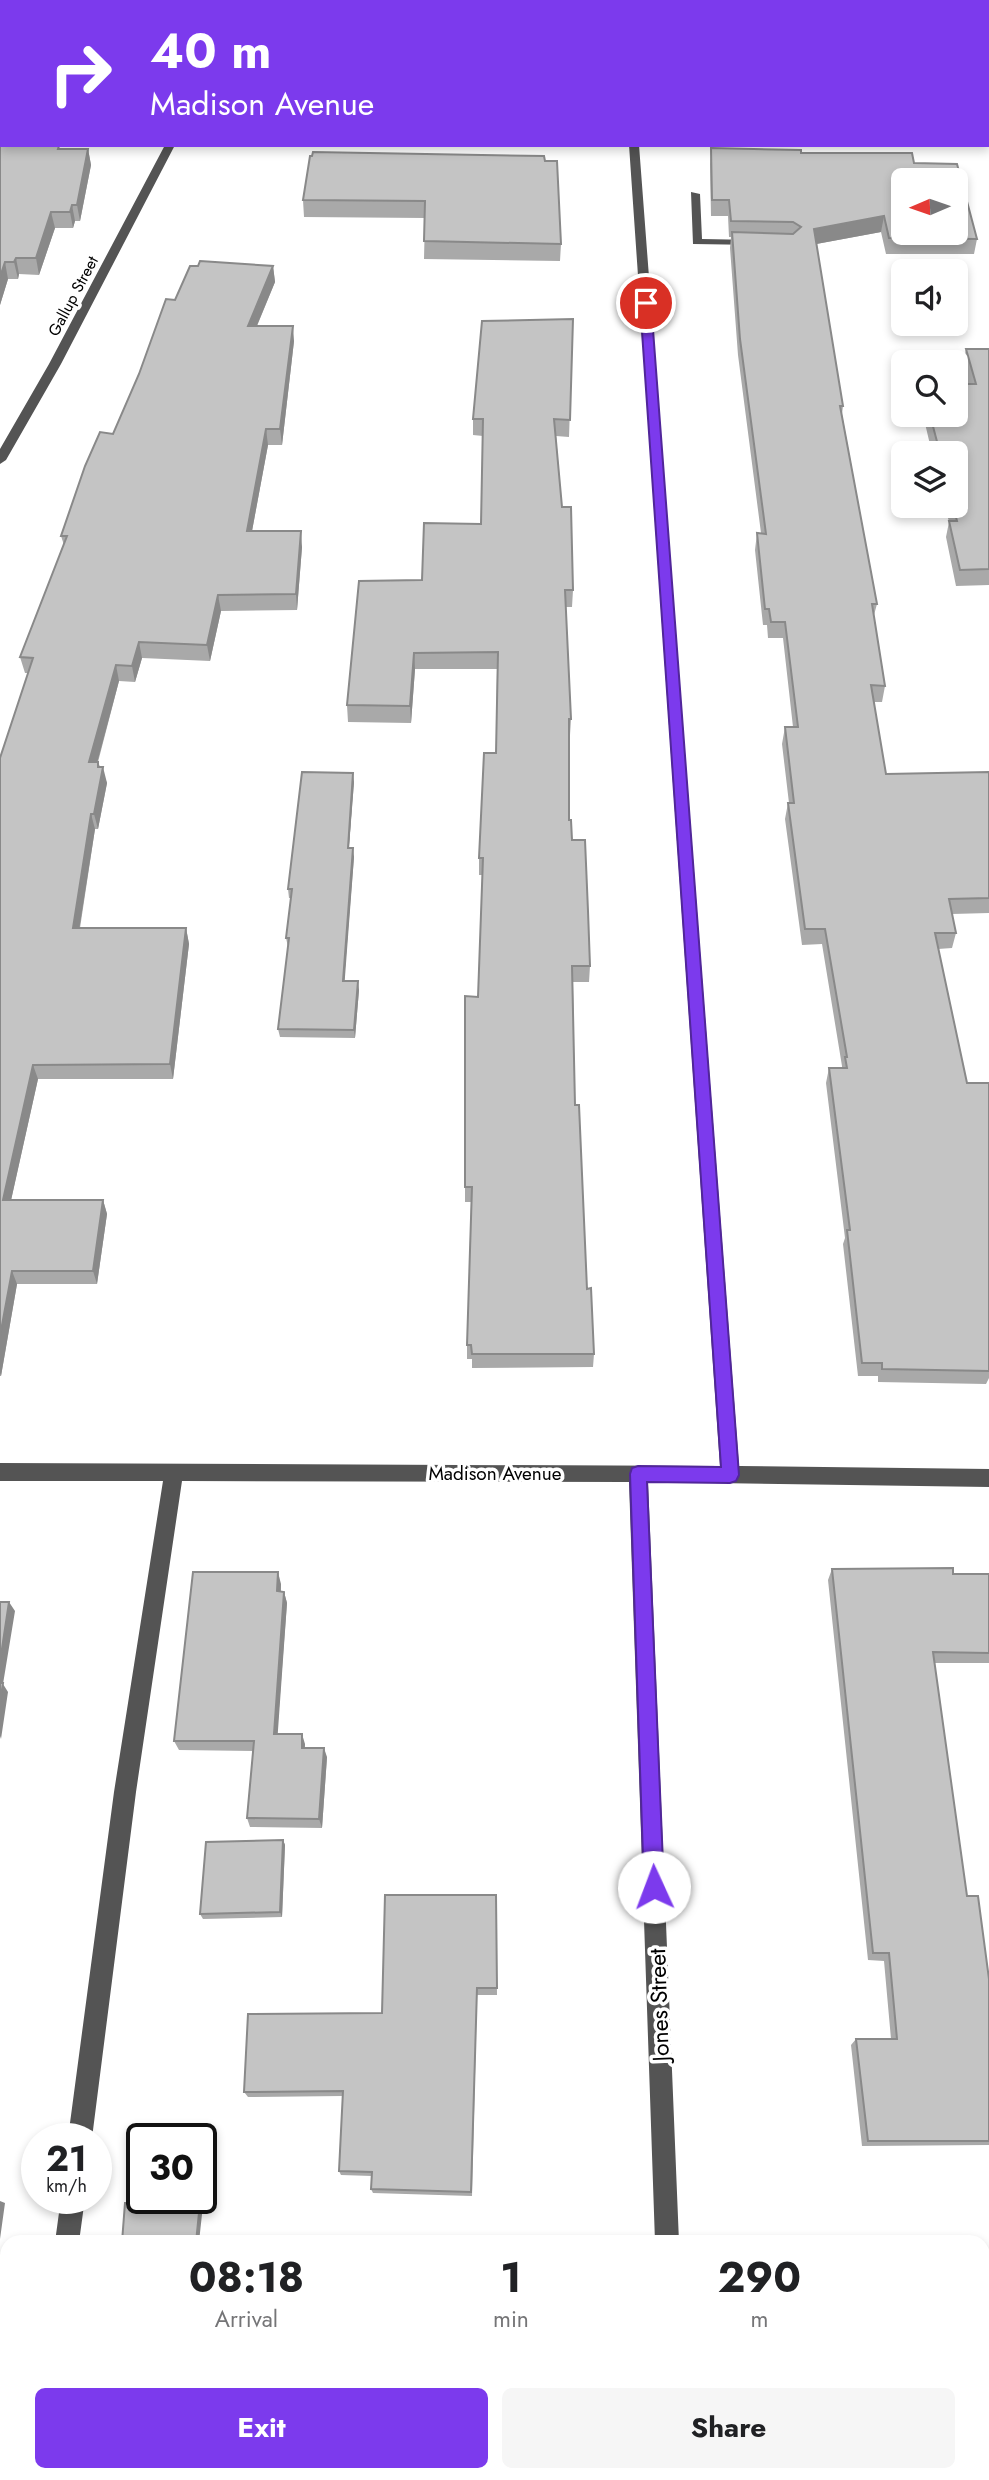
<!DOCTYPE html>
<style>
:root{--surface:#fff;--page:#f6f6f6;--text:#202124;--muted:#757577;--accent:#7c3aed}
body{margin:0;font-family:Jost,sans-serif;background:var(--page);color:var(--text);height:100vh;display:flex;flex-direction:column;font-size:26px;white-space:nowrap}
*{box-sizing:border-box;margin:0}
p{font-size:23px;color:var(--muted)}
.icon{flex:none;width:38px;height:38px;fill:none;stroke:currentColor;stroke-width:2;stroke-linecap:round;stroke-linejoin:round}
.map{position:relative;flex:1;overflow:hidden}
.details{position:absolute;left:0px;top:2235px;width:990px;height:247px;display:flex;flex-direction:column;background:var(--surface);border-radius:21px 21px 0 0;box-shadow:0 4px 10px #0003}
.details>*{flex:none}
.guide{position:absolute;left:0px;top:0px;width:990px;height:147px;box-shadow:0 4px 10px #0003;background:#7c3aed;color:#fff;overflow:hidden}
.needle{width:46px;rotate:268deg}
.controls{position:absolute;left:891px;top:168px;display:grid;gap:14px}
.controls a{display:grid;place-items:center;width:77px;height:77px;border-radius:10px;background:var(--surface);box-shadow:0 4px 10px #0003;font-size:35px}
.speed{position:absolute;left:21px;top:2123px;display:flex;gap:14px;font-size:35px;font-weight:700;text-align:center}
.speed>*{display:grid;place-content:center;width:91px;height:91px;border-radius:50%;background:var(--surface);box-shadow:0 4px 10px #0003;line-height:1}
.speed small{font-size:18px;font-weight:400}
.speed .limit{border:4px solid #111;border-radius:10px;background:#fff;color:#111}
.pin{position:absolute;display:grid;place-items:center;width:60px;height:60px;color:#fff;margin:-30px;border:4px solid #fff;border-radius:50%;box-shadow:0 2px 7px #0007}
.me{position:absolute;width:77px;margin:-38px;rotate:358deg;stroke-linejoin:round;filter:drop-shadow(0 0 5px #0008)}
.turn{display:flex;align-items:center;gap:24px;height:147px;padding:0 35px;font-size:32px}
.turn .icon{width:91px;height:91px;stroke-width:2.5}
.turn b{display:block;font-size:49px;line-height:60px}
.eta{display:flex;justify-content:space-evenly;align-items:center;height:119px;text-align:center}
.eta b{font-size:42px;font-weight:700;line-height:49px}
.button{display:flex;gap:14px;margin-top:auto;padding:14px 35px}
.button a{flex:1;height:80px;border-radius:10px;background:var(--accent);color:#fff;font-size:28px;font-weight:700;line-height:80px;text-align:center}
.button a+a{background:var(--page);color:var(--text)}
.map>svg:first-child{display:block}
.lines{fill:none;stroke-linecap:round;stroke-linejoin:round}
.major-casing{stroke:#dbdbdb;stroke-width:3}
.minor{fill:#545454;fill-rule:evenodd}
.major{fill:#000;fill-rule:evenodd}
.wall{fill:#a9a9a9}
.shaded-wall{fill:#898989}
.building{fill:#c4c4c4;stroke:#898989;stroke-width:2;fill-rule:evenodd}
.route{fill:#7c3aed;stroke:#51269a;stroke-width:2}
.labels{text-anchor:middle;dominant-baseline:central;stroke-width:7;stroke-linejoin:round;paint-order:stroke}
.far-street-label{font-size:16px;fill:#000;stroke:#fff}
.street-label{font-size:19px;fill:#000;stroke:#fff}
.near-street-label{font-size:23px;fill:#000;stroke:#fff}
</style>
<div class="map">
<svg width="989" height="2480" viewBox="0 0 989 2480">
<rect width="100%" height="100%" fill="#fff"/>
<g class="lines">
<g class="major-casing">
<path id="major" d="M0 105H2V111H0Z"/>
</g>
<path class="minor" d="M244 0H254L243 2Z
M710 0H720V2H710Z
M165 145H175L61 364 6 460 0 464V449L49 364Z
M629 145H639L739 1466 989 1469V1487L648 1482 679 2242H655L629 1482 182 1481 136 1792 92 2138H68L114 1792 163 1481H0V1463L720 1466Z
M691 192 700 194 702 239 754 240 759 243 758 245 693 244Z
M61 2198H85L79 2242H55Z
M25 2474H51V2480H25Z
M663 2474H689V2480H663Z"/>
<use href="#major" class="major"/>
</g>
<path class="wall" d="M782 0H989V87V2H786Z
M0 146 88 149 91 165 80 221H75L73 228H55L39 275 19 274 18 279H8L0 305Z
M711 148 801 153 914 163 977 239 974 254H886L881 232 816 244 843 406 842 414 877 604 874 615 885 686 882 702H874L886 774 989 772V913L952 914 956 933 952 948 938 949 967 1083H989V1378L986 1384 878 1382V1376H858L843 1244 845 1238 826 1083 829 1068H842V1066L822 944 802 945 785 819 788 803H789L782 744 785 727H793L783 638H768L767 625H763L755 550 757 533H761L738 355 730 248 731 237H729L728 216H711L710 164Z
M310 156 561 244 560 261 424 259 425 218 304 217 303 200Z
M273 266 275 282 257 326 294 341 282 445H268L252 531 302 547 297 610 221 611 210 661 142 658 135 682 119 681 98 762 107 783 98 829H95L80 928H186L189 944 173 1079H38L11 1200H103L107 1214 97 1284H17L1 1376H0V758L28 673H25L20 657 64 545 61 536 113 434 175 300Z
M573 319 569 437 556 436 562 507 573 590 572 607H566L571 719 570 735H569V820L590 966 589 982H573L575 1105 587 1289 594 1354 593 1367 472 1368V1359H467V1345L471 1202H465V996L478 997 482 875H479V858L496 753 497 669H415L411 723 348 722 347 705 422 580 481 524 483 436 473 435V419Z
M966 349H989V585L956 586 946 537 949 522 945 506H956V453H932L923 415H956L968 384 963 365Z
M354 782 349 848 354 857 344 981 359 990 355 1038 280 1037 278 1029 288 947 286 938 291 898H289L288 889Z
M832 1569 953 1574H989V1663H934L967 1896 989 1979V2145L862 2146 851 2045 856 2039H891L884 1961 868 1960 828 1580Z
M281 1584V1592H284L287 1603 277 1734 305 1744V1748L327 1757 322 1828 250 1827 247 1818 253 1751 179 1750 174 1741Z
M283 1840 285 1845 282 1917 203 1919 200 1914Z
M496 1895 497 1995H477L472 2196 373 2193 371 2189 372 2176 341 2175 339 2171 343 2096 248 2097 244 2092 382 2013Z
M829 2474H984L989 2480H830Z"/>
<path class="shaded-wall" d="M88 149 91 165 80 221 77 205Z
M72 205 75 221 73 228 70 212Z
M51 212 55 228 39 275 36 258Z
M884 216 881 232 811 245 814 229Z
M16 258 19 274 18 279 14 262Z
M5 262 8 279 0 305V277Z
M273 266 275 282 250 342 248 326Z
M293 326 294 341 282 445 280 429Z
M266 429 268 445 249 547 247 531Z
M301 531 302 547 297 610 296 594Z
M218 595 221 611 210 661 207 645Z
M139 642 142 658 135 682 132 666Z
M414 653 415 669 411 723 410 706Z
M116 665 119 681 93 778 89 762Z
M98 762 102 776 103 767 107 783 98 829 94 814Z
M353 773 354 782 348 857V848Z
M91 814 95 829 77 943 73 928Z
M353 848 354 857 344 990 343 981Z
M186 928 189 944 173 1079 170 1064Z
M358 981 359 990 355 1038 354 1030Z
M33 1065 38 1079 8 1214 3 1200Z
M103 1200 107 1214 97 1284 93 1271Z
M12 1271 17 1284 1 1376 0 1373V1336Z
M278 1572 281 1584 280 1603 277 1591Z
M284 1592 287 1603 277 1744 274 1734Z
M9 1602 15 1611 3 1684 8 1692 1 1739 0 1736V1662Z
M302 1734 305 1744 304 1757 302 1748Z
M324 1748 327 1757 322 1828 319 1819Z
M283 1840 285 1845 282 1917 280 1912Z
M0 2201 5 2203 0 2239Z
M200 2203 203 2205 199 2242H196Z
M5 2345H7V2398L3 2436 0 2435V2390Z
M8 2474H16V2480H8Z"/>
<path class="building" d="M815 0H989V71V2H818Z
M0 146H59L58 149H88L77 205H72L70 212H51L36 258H16L14 262H5L0 277Z
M711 148 801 150V153H912L914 163 957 164 977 239 889 238 884 216 814 229 843 406H840L877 604H872L885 686 871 685 886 774 989 772V898L949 899 956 933H935L967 1083H989V1371L882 1369V1363H862L847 1230H850L829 1068H847L845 1057H847L825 929H805L788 803H794L785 727H798L785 622H771L769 609H765L757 533 766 534 740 339 732 232 793 234 801 227 793 222 731 221 729 200H712ZM903 180H956V233H903Z
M313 152 544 156 545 161H557L561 244 424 241 425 201 303 200 310 156H312Z
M200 261 273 266 248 326H293L280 429H266L247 531H301L296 594 218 595 207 645 139 642 132 666 116 665 89 762H98V767H103L94 814H91L73 928H186L170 1064 33 1065 3 1200H103L93 1271H12L0 1336V758L33 658 20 657 67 536H61L85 466 100 432 113 434 139 374 166 299 175 300 190 266H198Z
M573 319 570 420 554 419 562 507H571L573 590H565L571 719H569V820H571L572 840H585L588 911 590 966H572L575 1105H579L587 1289 591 1288 594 1354H472L471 1345H467L472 1187H465V996L478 997 483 858H479L484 753H496L498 652 414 653 410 706 347 705 359 581 422 580 424 523 481 524 483 419H473L482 321Z
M966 349H989V569L960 570 949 521H957L953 506H956V453H940L930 415H956V384H976Z
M302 772 353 773 348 848H353L343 981H358L354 1030 278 1029 289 938H286L292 889H288Z
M953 1568V1574H989V1653L933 1652 967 1896H978L989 1979V2141H868L856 2039H897L889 1953H873L832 1569Z
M193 1572H278L277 1591 284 1592 274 1734H302V1748H324L319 1819 247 1818 254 1741H174Z
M0 1602H9L0 1662Z
M0 1683H3L0 1702Z
M283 1840 280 1912 200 1914 206 1842Z
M385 1895H496L497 1988H477L471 2192 371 2189 372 2172 339 2171 343 2091 244 2092 248 2014 382 2013Z
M125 2203H200L196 2242H122Z
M0 2345H5L0 2390Z
M984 2378H989V2480H836L835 2474H984Z
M0 2435H7L8 2480H0Z
M240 2474H498V2480H239Z"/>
<path class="route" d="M646 300 651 303 739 1475 736 1481 730 1483 647 1482 664 1887 661 1894 654 1897 647 1894 644 1887 630 1474 632 1468 638 1466 721 1467 640 303Z"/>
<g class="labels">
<g class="far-street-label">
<text transform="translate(73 296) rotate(-62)">Gallup Street</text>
</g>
<g class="street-label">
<text x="495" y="1473">Madison Avenue</text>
</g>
<g class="near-street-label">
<text transform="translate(659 2005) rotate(-92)">Jones Street</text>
</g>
</g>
</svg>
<div class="controls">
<a><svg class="needle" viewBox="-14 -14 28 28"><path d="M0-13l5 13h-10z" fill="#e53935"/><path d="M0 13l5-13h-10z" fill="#757577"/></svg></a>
<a><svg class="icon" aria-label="sound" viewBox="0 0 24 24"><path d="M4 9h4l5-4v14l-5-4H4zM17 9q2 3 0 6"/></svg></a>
<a><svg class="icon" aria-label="search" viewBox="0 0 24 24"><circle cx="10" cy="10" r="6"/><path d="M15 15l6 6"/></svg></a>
<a><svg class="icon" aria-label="layers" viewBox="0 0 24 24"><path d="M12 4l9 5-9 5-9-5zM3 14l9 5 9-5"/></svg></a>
</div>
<div class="speed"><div>21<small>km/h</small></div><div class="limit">30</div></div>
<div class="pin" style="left:646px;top:303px;background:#d93025"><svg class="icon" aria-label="arrive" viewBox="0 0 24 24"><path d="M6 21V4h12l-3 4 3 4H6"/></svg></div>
<svg class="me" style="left:654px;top:1887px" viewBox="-20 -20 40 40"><circle r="19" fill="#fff"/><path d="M0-13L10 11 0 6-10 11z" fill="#7c3aed"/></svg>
<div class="guide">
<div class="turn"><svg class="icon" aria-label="right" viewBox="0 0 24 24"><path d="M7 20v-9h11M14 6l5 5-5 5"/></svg><div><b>40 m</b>Madison Avenue</div></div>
</div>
<section class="details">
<div class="eta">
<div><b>08:18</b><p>Arrival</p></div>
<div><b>1</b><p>min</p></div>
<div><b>290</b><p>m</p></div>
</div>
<div class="button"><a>Exit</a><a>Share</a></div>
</section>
</div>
